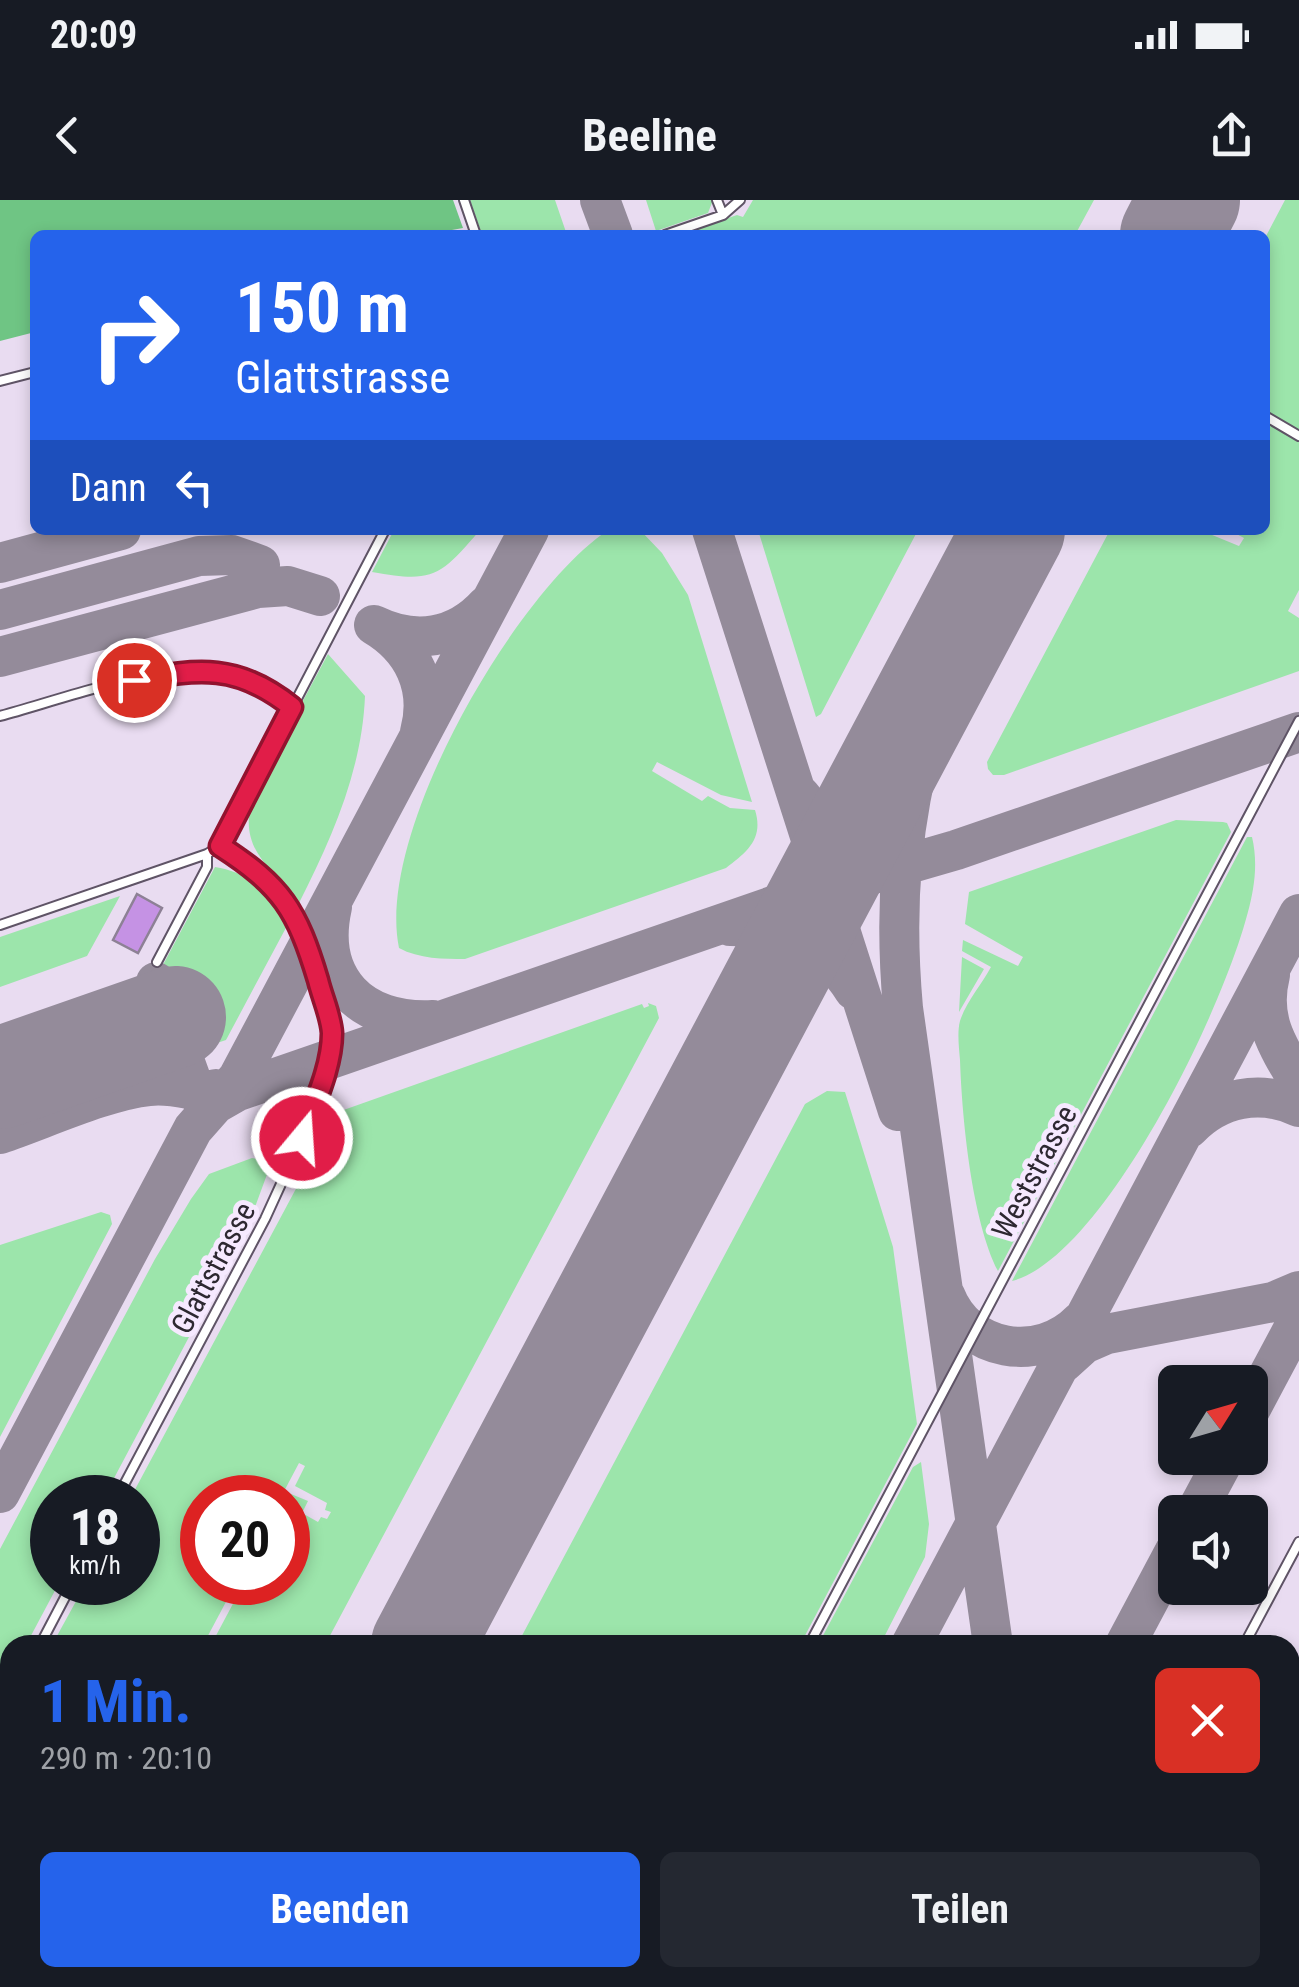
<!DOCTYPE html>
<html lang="de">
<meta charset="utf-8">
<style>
:root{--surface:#171b24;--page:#242831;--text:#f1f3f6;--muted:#9ea1a6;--accent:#2563eb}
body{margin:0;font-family:"Roboto Condensed",sans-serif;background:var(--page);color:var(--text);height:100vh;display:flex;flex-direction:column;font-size:38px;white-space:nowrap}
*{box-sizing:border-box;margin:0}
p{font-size:32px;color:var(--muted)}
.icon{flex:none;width:55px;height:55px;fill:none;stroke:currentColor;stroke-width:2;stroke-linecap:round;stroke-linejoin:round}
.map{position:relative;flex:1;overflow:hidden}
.sheet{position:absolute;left:0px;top:1435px;width:1300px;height:352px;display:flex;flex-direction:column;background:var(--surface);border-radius:30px 30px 0 0;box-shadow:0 5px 15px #0003}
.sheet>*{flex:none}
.guide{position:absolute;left:30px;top:30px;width:1240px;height:305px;border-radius:15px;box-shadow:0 5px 15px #0003;background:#2563eb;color:#fff;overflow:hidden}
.needle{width:65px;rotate:53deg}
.buttons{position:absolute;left:1158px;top:1165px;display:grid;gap:20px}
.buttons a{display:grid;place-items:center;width:110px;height:110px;border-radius:15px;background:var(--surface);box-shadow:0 5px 15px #0003;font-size:50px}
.speed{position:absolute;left:30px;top:1275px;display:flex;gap:20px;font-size:50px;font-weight:700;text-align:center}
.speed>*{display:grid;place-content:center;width:130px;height:130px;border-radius:50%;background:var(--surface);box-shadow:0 5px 15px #0003;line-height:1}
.speed small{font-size:25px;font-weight:400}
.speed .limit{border:15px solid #d22;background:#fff;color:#111}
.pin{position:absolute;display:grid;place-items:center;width:85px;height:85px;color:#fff;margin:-42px;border:5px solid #fff;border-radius:50%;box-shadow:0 2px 10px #0007}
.me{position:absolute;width:110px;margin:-55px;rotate:18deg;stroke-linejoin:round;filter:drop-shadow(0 0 8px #0008)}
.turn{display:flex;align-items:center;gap:35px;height:210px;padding:0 40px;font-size:45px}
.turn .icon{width:130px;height:130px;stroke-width:2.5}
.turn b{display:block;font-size:70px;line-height:85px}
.then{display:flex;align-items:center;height:95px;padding:0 40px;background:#0003;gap:20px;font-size:38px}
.round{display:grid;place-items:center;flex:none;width:105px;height:105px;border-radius:15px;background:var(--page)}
.overview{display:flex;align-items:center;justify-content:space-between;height:170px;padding:0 40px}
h1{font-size:60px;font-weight:700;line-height:75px;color:var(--accent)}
.cta{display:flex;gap:20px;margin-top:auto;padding:20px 40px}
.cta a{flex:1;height:115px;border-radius:15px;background:var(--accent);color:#fff;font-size:40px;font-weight:700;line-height:115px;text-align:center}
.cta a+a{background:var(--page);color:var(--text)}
.status{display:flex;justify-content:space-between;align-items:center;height:70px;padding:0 50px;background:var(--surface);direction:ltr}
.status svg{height:28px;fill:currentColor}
header{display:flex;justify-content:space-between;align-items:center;height:130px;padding:0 40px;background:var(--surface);font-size:45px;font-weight:700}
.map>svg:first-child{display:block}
.green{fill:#9ce5ab}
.forest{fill:#6fc584}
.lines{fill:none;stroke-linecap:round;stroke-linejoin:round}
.taxiway{stroke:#948b9a;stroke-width:40}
.runway{stroke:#948b9a;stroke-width:102}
.building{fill:#c592e4;stroke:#8d8195;stroke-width:2.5}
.lane-casing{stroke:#5f5466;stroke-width:12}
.lane{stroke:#fff;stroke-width:8}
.route-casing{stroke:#92132f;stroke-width:25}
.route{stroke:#e11d48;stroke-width:18}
.labels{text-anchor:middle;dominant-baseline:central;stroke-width:10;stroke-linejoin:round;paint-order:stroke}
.street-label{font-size:30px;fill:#2d2831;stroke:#f6e9ff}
</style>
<div class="status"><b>20:09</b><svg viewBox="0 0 49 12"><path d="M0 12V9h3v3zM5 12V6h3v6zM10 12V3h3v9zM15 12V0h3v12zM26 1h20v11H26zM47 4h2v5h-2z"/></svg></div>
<header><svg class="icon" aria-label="back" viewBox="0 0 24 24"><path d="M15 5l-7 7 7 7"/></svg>Beeline<svg class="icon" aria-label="share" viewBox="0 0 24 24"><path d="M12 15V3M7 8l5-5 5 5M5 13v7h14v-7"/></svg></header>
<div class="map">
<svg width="1299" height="1787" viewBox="0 0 1299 1787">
<rect width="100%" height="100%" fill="#e9dcf1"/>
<path class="green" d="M470 0H555L567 35H482Z
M646 0H713L708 13 656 31Z
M753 0H1094L1075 35H679L737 15 743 17Z
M1285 0H1299V230L1265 211V38Z
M1265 220 1299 239V390L1288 411 1299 418V471L1004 575H993L988 569 987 562 1110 330H1200L1239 346 1244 338 1229 330H1265Z
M394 330H480C440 377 433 383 372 372Z
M608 330H640L662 353 688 395 752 602 721 595 657 562 652 571 702 601 708 596 730 608 755 610C764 639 747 652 726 668L465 759C444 759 419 759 399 748 375 633 515 393 608 330Z
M758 330H918L821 514 816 517Z
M328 454 365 496C362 570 332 638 299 703 269 663 237 651 253 594Z
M1176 620 1223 622 1227 623 1231 632 998 1071C972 1021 962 919 960 860 959 848 957 832 960 821 966 802 982 784 991 767L962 751 963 740 1018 766 1023 757 965 724 969 692Z
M1247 637H1252C1256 654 1256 671 1253 689 1238 783 1107 1057 1012 1081Z
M215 667C247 672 277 693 288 724L226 840 193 851 187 846 160 766 164 763Z
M120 696 87 756 0 787V737Z
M962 757 984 769 959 812Z
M150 792 157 810 98 830 105 853 165 834 171 851 0 910V844Z
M648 803 656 806 659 818 325 1445H211L244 1383 288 1382V1300L291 1294 308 1301 302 1313 318 1322 321 1317 327 1319 331 1312 325 1310 327 1303 295 1286 305 1266 299 1263 281 1297 202 1298V1382L236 1383 203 1445H52L86 1383 138 1382V1298L131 1297 314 955 321 918 642 804 644 808 649 806Z
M827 891 845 892 893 1047 917 1224 800 1445H712L703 1440 700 1445H517L805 904Z
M252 958 264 960 269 969 248 1026 104 1297 52 1298V1382L59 1383 26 1445H10V1475L0 1494V1349L155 1059 191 999 209 974Z
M101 1012 110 1015 112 1024 0 1237V1045Z
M921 1262 929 1324 925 1357 880 1445H818L913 1267Z
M10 1524V1778H148L143 1787H0V1543Z
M341 1778H623L618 1787H335Z
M641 1778H703L698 1787H636Z"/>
<path class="forest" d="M0 0H453L463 28 424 35H35V132L0 141Z"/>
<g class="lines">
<path class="taxiway" d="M600 0 613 35
M712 330 898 911
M0 363 121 330
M977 399C913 540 889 653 903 808L993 1445
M0 410 199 356 232 355 260 365
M0 457 258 388 288 386 320 396
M420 532C432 487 413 448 374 425 415 445 456 439 487 405
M800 595C828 633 868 656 916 657
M332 707C316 779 361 824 433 820
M730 726C780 726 827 746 854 790
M1270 775C1259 818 1277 846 1299 882
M156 782 196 893 216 889
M217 903 238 891 825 688 956 650 1299 532
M1189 928C1219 897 1260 889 1299 907
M0 934C42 920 107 890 149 886 184 882 201 899 242 889
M945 1095C967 1152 1039 1164 1081 1121
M1063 1163 1084 1144 1107 1134 1273 1102 1299 1091
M1250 1210 1299 1118
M0 1293 193 929 238 878 529 330
M1196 1312 1225 1258
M911 1445 1299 714
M1125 1445 1175 1351
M1126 1778 1131 1787
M729 1787 734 1778
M895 1787 900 1778"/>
<path class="runway" d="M1171 35 1189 0
M0 878 175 817
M422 1445 1014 330
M240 1787 246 1778"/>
</g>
<path class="building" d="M137 694 162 708 138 753 113 740Z"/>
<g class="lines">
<g class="lane-casing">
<path id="lane" d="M464 0 476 35
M717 0 723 15
M665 35 723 15 740 0
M0 181 35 172
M1265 216 1299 236
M0 516C71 497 182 453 254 480 268 486 280 498 292 507
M0 725 207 654 220 646
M157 762 207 667V654
M117 1298 265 1019 302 938 330 851 332 829 295 715 269 682 220 646 385 330
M704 1444 706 1445
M40 1445 73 1382
M809 1445 1299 521
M1244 1445 1299 1342
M0 1520 10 1502
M1005 1778 1009 1787
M1241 1778 1247 1787
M628 1787 633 1778
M974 1787 979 1778"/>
</g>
<use href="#lane" class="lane"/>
</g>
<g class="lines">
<g class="route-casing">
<path id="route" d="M134 480C200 469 237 463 292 507L220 646C282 686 297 710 318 780 322 797 331 816 332 833 332 868 313 906 302 938"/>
</g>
<use href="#route" class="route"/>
</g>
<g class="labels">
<g class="street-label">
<text transform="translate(1034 972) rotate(-62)">Weststrasse</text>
<text transform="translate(213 1068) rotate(-62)">Glattstrasse</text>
</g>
</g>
</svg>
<div class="buttons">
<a><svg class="needle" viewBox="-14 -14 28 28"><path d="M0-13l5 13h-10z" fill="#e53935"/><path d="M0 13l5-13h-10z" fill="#9ea1a6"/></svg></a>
<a><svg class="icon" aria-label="sound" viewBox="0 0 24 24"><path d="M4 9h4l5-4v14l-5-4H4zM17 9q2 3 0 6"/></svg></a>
</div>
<div class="speed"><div>18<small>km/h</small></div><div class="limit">20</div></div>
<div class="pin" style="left:134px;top:480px;background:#d93025"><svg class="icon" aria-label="arrive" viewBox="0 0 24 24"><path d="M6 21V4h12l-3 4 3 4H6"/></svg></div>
<svg class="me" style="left:302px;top:938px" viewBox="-20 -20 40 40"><circle r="17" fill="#e11d48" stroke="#fff" stroke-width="3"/><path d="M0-11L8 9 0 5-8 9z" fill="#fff"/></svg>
<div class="guide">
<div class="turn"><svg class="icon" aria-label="right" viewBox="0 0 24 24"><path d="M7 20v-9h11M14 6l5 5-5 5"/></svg><div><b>150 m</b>Glattstrasse</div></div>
<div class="then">Dann<svg class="icon" aria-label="left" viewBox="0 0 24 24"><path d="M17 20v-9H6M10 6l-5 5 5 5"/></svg></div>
</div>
<section class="sheet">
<div class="overview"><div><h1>1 Min.</h1><p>290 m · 20:10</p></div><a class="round" style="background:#d93025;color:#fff"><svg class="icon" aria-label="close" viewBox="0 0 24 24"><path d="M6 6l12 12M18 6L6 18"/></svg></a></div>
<div class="cta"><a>Beenden</a><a>Teilen</a></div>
</section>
</div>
